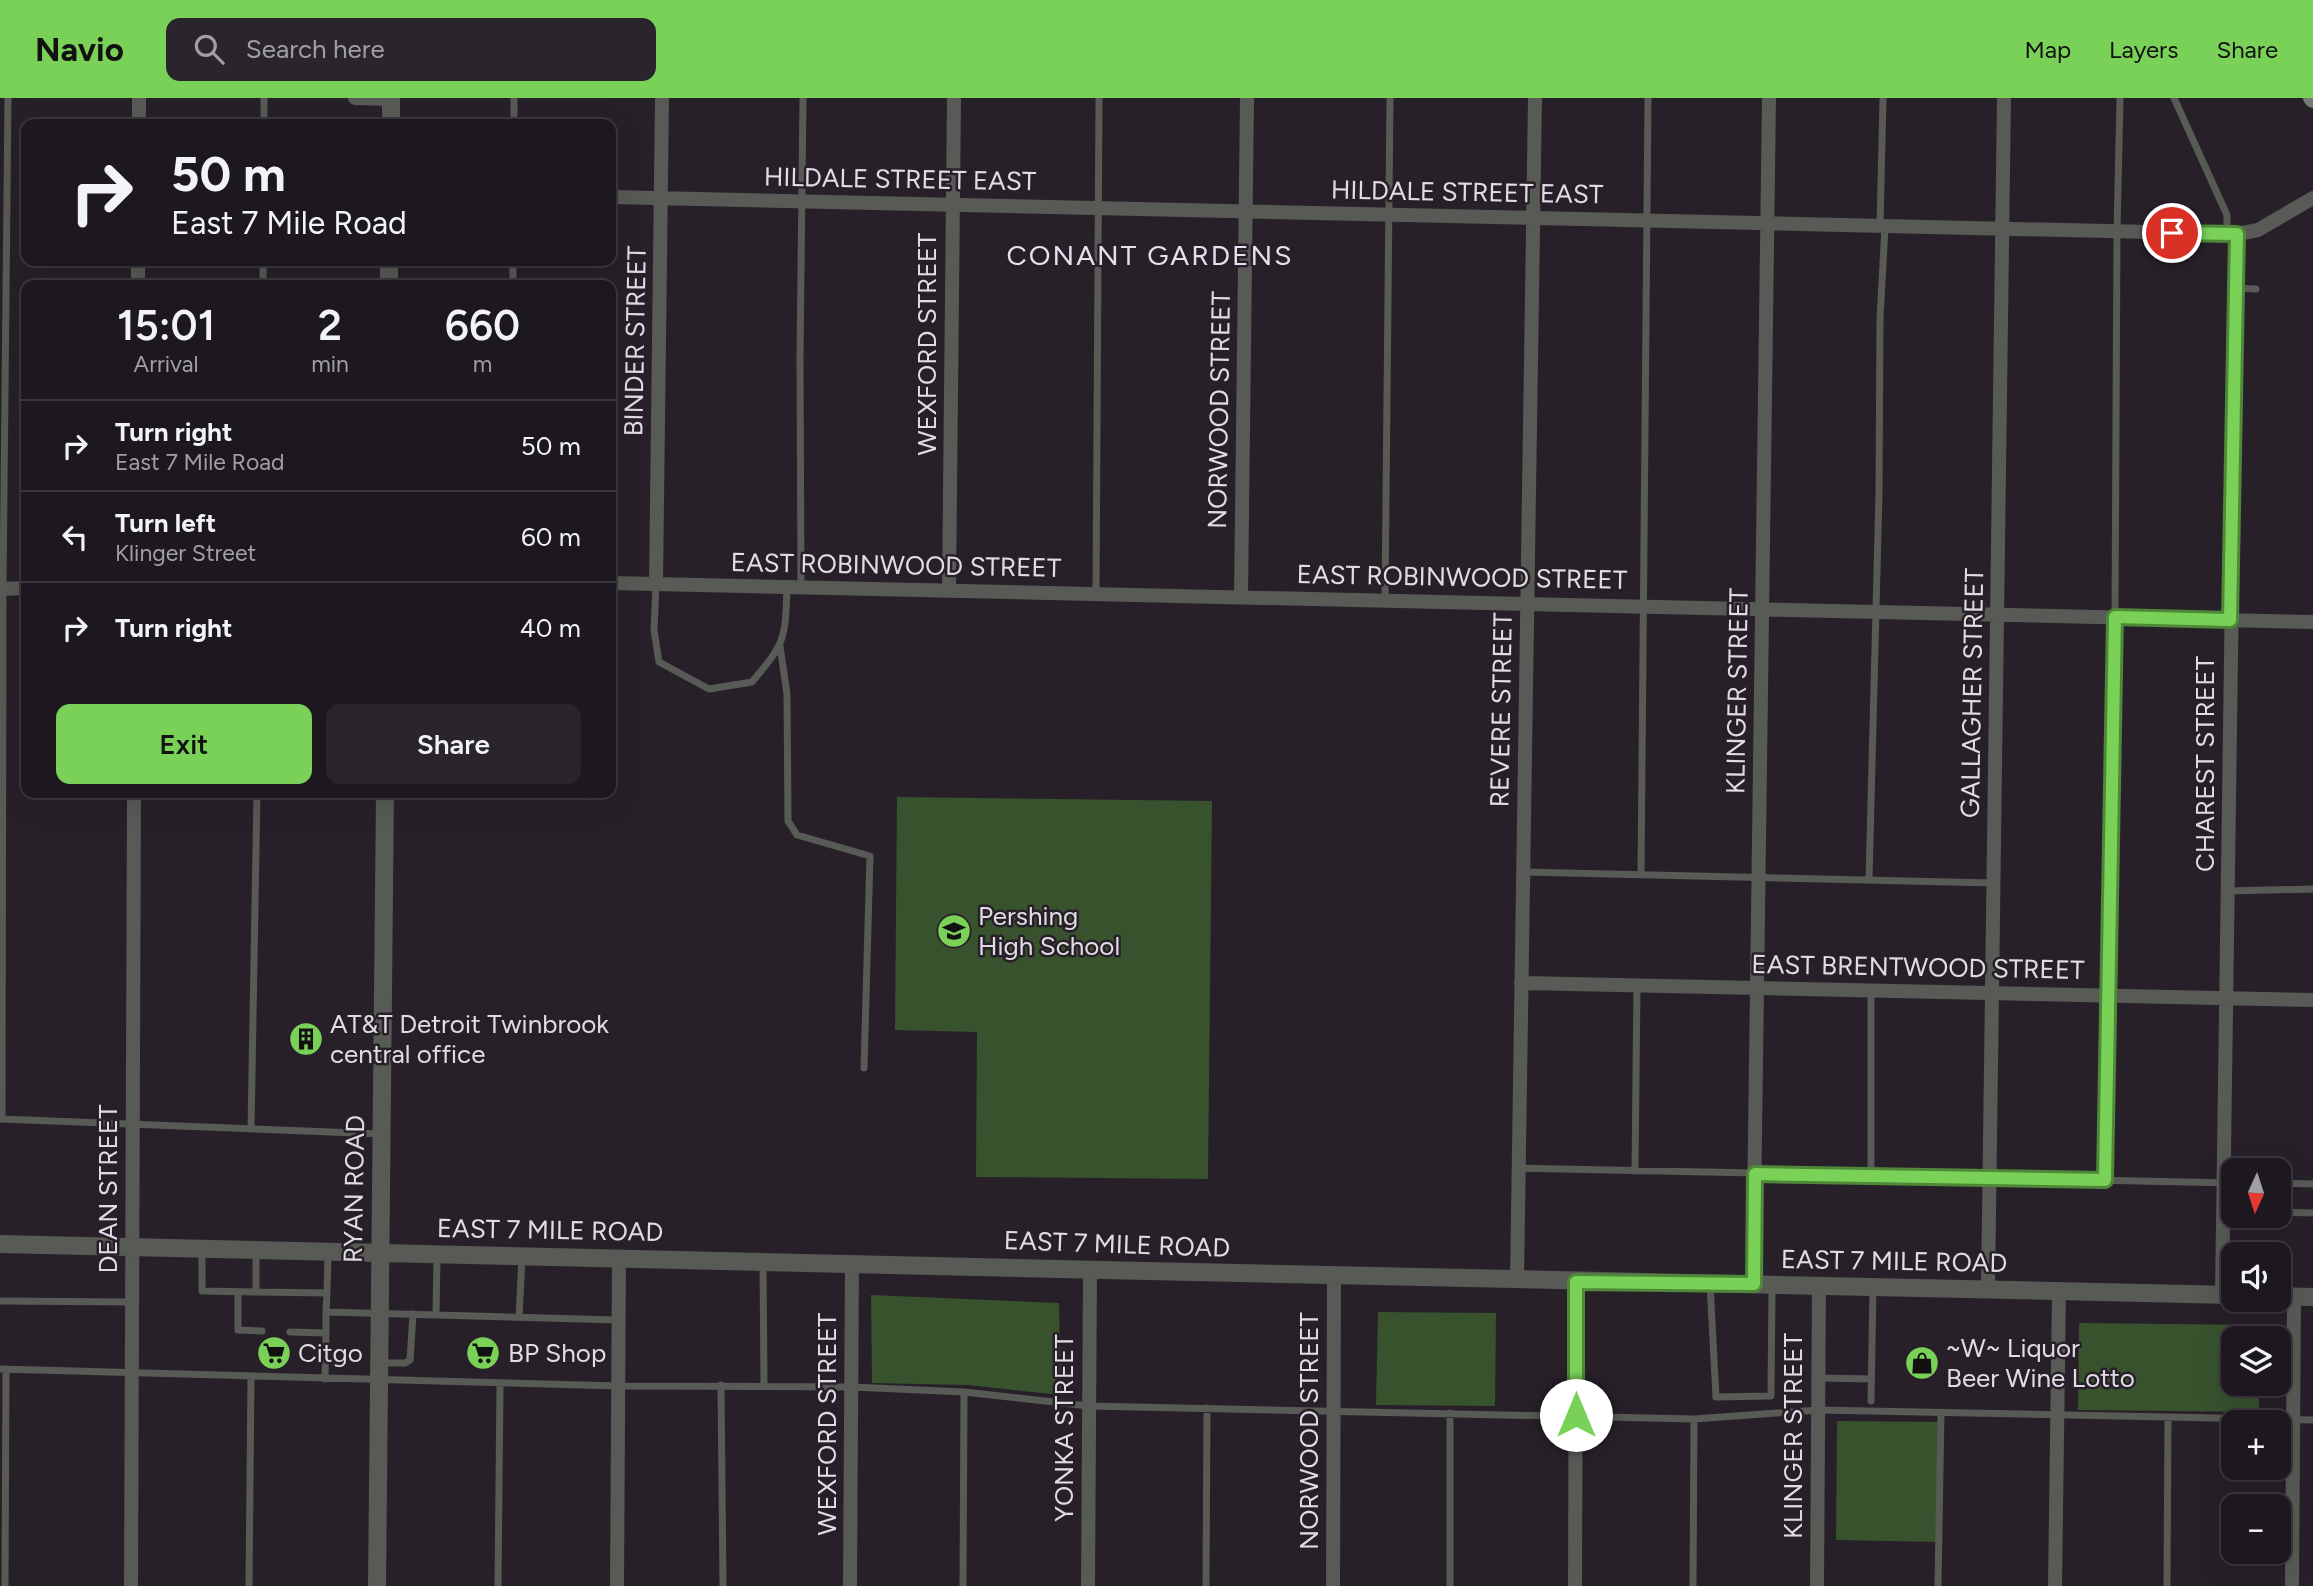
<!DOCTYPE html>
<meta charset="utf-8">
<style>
:root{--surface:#1d181f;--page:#2a252c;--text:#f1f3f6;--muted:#a0a0a4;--line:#3b373d;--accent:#79d158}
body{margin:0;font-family:Figtree,sans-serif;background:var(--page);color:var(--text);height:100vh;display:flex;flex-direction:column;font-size:26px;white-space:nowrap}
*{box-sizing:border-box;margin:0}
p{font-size:23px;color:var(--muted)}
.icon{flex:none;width:38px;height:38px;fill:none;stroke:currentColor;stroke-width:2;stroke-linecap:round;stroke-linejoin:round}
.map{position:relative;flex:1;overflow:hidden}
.panel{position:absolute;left:21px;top:182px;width:595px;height:518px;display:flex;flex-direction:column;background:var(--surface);border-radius:14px;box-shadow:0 7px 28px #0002,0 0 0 2px var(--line)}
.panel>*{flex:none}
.banner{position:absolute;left:21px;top:21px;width:595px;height:147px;border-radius:14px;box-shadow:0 7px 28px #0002,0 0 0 2px var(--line);background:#1d181f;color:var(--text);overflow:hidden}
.needle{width:46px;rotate:183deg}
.buttons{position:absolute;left:2221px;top:1060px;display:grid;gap:14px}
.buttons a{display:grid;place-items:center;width:70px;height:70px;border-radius:14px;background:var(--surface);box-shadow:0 7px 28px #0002,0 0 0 2px var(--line);font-size:35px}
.pin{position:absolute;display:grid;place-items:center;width:60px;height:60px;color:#fff;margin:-30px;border:4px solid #fff;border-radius:50%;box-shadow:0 2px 7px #0007}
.me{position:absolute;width:77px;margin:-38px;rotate:0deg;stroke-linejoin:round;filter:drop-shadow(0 0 5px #0008)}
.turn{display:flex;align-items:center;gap:24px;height:147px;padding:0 35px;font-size:32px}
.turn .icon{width:91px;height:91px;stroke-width:2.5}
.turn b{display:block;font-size:49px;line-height:60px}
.eta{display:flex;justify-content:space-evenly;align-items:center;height:119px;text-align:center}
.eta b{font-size:42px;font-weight:600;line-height:49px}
.action{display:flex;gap:14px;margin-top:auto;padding:14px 35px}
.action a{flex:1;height:80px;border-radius:14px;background:var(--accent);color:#111;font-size:28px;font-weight:600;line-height:80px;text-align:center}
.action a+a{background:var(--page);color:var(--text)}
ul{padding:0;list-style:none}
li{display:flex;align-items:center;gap:21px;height:91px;padding:0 35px;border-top:2px solid var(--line)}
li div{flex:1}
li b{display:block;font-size:26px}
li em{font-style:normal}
header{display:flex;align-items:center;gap:42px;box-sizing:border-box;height:98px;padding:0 35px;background:var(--accent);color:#111}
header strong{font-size:33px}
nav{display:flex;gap:38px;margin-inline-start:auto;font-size:24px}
.search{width:490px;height:63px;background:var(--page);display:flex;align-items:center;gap:18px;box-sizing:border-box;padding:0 24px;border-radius:14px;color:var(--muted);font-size:26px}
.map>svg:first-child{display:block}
.green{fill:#38522e}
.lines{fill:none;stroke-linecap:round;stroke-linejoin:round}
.service{stroke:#575a55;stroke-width:7}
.minor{stroke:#575a55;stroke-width:14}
.tertiary{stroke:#575a55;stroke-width:18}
.secondary{stroke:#747a72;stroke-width:18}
.route-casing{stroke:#4f8839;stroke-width:18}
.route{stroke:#79d158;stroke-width:12}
.labels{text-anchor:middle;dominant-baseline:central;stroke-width:5;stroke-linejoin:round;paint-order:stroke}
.street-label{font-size:26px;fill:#e1dce3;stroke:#272029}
.poi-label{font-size:26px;fill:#e1dce3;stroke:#272029;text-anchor:start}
.neighbourhood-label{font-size:28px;letter-spacing:2px;fill:#e9dfec;stroke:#272029}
</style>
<header>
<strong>Navio</strong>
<div class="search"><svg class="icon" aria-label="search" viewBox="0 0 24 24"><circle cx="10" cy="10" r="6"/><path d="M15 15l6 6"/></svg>Search here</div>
<nav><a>Map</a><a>Layers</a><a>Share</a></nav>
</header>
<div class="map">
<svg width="2313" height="1488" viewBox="0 0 2313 1488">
<rect width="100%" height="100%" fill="#272029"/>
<path class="green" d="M897 699 1212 703 1208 1081 976 1079 977 934 895 932Z
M871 1197 1059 1205 1061 1297 968 1287 872 1285Z
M1378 1214 1496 1215 1495 1308 1376 1307Z
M2079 1225 2260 1227 2259 1241H2233V1286H2259V1314L2078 1312Z
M1837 1323 1941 1324 1939 1444 1836 1442Z"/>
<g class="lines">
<path class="service" d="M264 0V26
M2174 0 2227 117V135
M514 26V0
M1880 128 1883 0
M263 187V163
M513 187V163
M2237 190 2256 191
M656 487 654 532 659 564 709 591 752 584C786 544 785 541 787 490
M801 489 800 259 803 0
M1096 496 1099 0
M1385 502 1390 0
M780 548 787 596 788 723 797 737 870 758 864 970
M1523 774 1993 785
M1641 776 1648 0
M1869 781 1879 396 1880 220 1885 129
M2228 793 2313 791
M1871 893V1078
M1 1021 381 1036
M2 1021 3 491 8 0
M251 1031 257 695
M1518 1070 2233 1085
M1635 1073 1637 887
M2105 1082 2115 519 2117 134 2120 0
M2278 1085 2313 1086
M2278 1114 2313 1115
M202 1152V1193L256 1194V1153
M763 1165 764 1287
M1710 1186 1716 1299 1771 1298 1772 1188
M238 1194V1232L262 1233
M256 1194 327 1195 328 1155
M327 1195 326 1214 618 1222
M0 1203 132 1204
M436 1217 437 1158
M519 1219 522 1160
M290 1234 326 1235 325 1281
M326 1235V1214
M381 1265H405L410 1262 413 1216
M0 1271 619 1288 852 1289 964 1294 1089 1308 1694 1321 1818 1312 2313 1322
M1819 1280 1871 1281
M721 1287 723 1488
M1871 1303 1873 1189
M5 1488 6 1271
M249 1488 251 1279
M498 1488 500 1285
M963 1488 964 1294
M1206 1488 1207 1310
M1450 1488V1315
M1693 1488 1694 1321
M1938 1488 1941 1315
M2167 1488 2168 1319"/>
<path class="minor" d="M355 0 391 1
M139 26V0
M611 99 2237 136 2258 132 2313 100
M138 187V163
M611 485 2313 524
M656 486 662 0
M0 491 26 490
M949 493 954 0
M1241 499 1247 0
M1521 885 2313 902
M1517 1182 1535 0
M1753 1186 1769 0
M1988 1191 2004 0
M2222 1197 2237 136
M131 1488 134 695
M617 1488 619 1160
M850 1488 852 1165
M1088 1488 1090 1173
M1333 1488 1334 1177
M1575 1488 1576 1184
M1817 1488 1819 1187
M2055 1488 2059 1193
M2292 1488 2294 1198"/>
<path class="tertiary" d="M391 26V0
M389 187V163
M0 1146C744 1164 1489 1181 2233 1197
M2278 1198 2313 1199
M377 1488 385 695"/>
<path class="secondary" d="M2312 0 2313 1"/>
</g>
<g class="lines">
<g class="route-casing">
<path id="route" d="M1576 1317V1184L1754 1186 1755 1076 2105 1082 2115 519 2230 522 2237 136 2172 135"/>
</g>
<use href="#route" class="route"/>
</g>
<defs>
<g id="school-disc" transform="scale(1.75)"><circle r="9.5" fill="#79d158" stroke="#272029"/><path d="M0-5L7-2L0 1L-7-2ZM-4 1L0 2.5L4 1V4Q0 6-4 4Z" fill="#111"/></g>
<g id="building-disc" transform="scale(1.75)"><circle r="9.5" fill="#79d158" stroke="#272029"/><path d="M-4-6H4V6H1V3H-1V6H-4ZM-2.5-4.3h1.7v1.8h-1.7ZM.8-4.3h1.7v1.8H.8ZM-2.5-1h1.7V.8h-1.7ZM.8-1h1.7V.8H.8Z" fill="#111"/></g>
<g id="supermarket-disc" transform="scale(1.75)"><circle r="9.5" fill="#79d158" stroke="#272029"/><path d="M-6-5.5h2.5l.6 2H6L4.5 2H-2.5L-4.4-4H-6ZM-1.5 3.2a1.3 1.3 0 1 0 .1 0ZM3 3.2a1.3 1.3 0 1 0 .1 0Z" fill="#111"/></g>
<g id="shop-disc" transform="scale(1.75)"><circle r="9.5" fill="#79d158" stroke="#272029"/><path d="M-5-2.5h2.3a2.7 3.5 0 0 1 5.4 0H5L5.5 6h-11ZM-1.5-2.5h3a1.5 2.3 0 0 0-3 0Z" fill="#111"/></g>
</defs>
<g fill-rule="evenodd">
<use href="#school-disc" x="954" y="833"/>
<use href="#building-disc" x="306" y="941"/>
<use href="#supermarket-disc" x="274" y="1255"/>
<use href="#supermarket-disc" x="483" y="1255"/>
<use href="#shop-disc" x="1922" y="1265"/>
</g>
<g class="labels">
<g class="street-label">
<text transform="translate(900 81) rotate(1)">HILDALE STREET EAST</text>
<text transform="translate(1467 94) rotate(1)">HILDALE STREET EAST</text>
<text transform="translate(635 243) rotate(-89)">BINDER STREET</text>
<text transform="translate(927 246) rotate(-90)">WEXFORD STREET</text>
<text transform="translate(1219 312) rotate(-89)">NORWOOD STREET</text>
<text transform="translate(896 467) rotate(1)">EAST ROBINWOOD STREET</text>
<text transform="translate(1462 479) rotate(1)">EAST ROBINWOOD STREET</text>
<text transform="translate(1737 593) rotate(-89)">KLINGER STREET</text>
<text transform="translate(1972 595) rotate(-89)">GALLAGHER STREET</text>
<text transform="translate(1501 612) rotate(-89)">REVERE STREET</text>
<text transform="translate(2205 666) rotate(-90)">CHAREST STREET</text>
<text transform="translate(1918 869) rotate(1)">EAST BRENTWOOD STREET</text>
<text transform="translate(108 1091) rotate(-90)">DEAN STREET</text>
<text transform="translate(354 1091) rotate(-89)">RYAN ROAD</text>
<text transform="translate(550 1132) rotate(1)">EAST 7 MILE ROAD</text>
<text transform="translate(1117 1146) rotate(2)">EAST 7 MILE ROAD</text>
<text transform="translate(1894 1163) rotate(1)">EAST 7 MILE ROAD</text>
<text transform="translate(827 1326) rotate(-90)">WEXFORD STREET</text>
<text transform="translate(1064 1330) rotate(-90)">YONKA STREET</text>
<text transform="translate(1309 1333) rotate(-90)">NORWOOD STREET</text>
<text transform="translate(1793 1338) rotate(-90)">KLINGER STREET</text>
</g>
<g class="poi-label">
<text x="978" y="818">Pershing<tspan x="978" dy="30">High School</tspan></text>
<text x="330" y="926">AT&amp;T Detroit Twinbrook<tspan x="330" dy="30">central office</tspan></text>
<text x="1946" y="1250">~W~ Liquor<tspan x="1946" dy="30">Beer Wine Lotto</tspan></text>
<text x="298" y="1255">Citgo</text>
<text x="508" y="1255">BP Shop</text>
</g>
<g class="neighbourhood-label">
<text x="1150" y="157">CONANT GARDENS</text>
</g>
</g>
</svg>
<div class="buttons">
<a><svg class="needle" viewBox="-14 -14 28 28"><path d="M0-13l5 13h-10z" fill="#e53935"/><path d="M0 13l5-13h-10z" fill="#a0a0a4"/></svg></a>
<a><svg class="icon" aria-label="sound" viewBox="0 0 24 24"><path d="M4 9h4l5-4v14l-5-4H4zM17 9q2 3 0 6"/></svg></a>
<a><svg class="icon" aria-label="layers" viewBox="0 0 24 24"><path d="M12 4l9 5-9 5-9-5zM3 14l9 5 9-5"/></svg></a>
<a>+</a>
<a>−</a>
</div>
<div class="pin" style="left:2172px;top:135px;background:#d93025"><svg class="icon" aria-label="arrive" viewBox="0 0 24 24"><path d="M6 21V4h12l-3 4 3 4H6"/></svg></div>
<svg class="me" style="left:1576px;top:1317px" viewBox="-20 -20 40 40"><circle r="19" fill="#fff"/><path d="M0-13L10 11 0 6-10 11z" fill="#79d158"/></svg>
<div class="banner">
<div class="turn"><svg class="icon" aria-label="right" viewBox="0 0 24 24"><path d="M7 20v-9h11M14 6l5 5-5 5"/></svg><div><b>50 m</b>East 7 Mile Road</div></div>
</div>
<section class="panel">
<div class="eta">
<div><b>15:01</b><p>Arrival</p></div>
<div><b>2</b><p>min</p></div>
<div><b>660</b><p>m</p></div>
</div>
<ul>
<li><svg class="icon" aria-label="right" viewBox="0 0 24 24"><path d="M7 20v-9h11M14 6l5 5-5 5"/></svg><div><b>Turn right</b><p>East 7 Mile Road</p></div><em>50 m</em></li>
<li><svg class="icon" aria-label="left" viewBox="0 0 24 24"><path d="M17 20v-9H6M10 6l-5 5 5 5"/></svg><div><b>Turn left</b><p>Klinger Street</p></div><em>60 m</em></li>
<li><svg class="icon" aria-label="right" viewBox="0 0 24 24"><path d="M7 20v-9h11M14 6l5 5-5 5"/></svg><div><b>Turn right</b></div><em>40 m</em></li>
</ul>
<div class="action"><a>Exit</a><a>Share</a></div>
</section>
</div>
